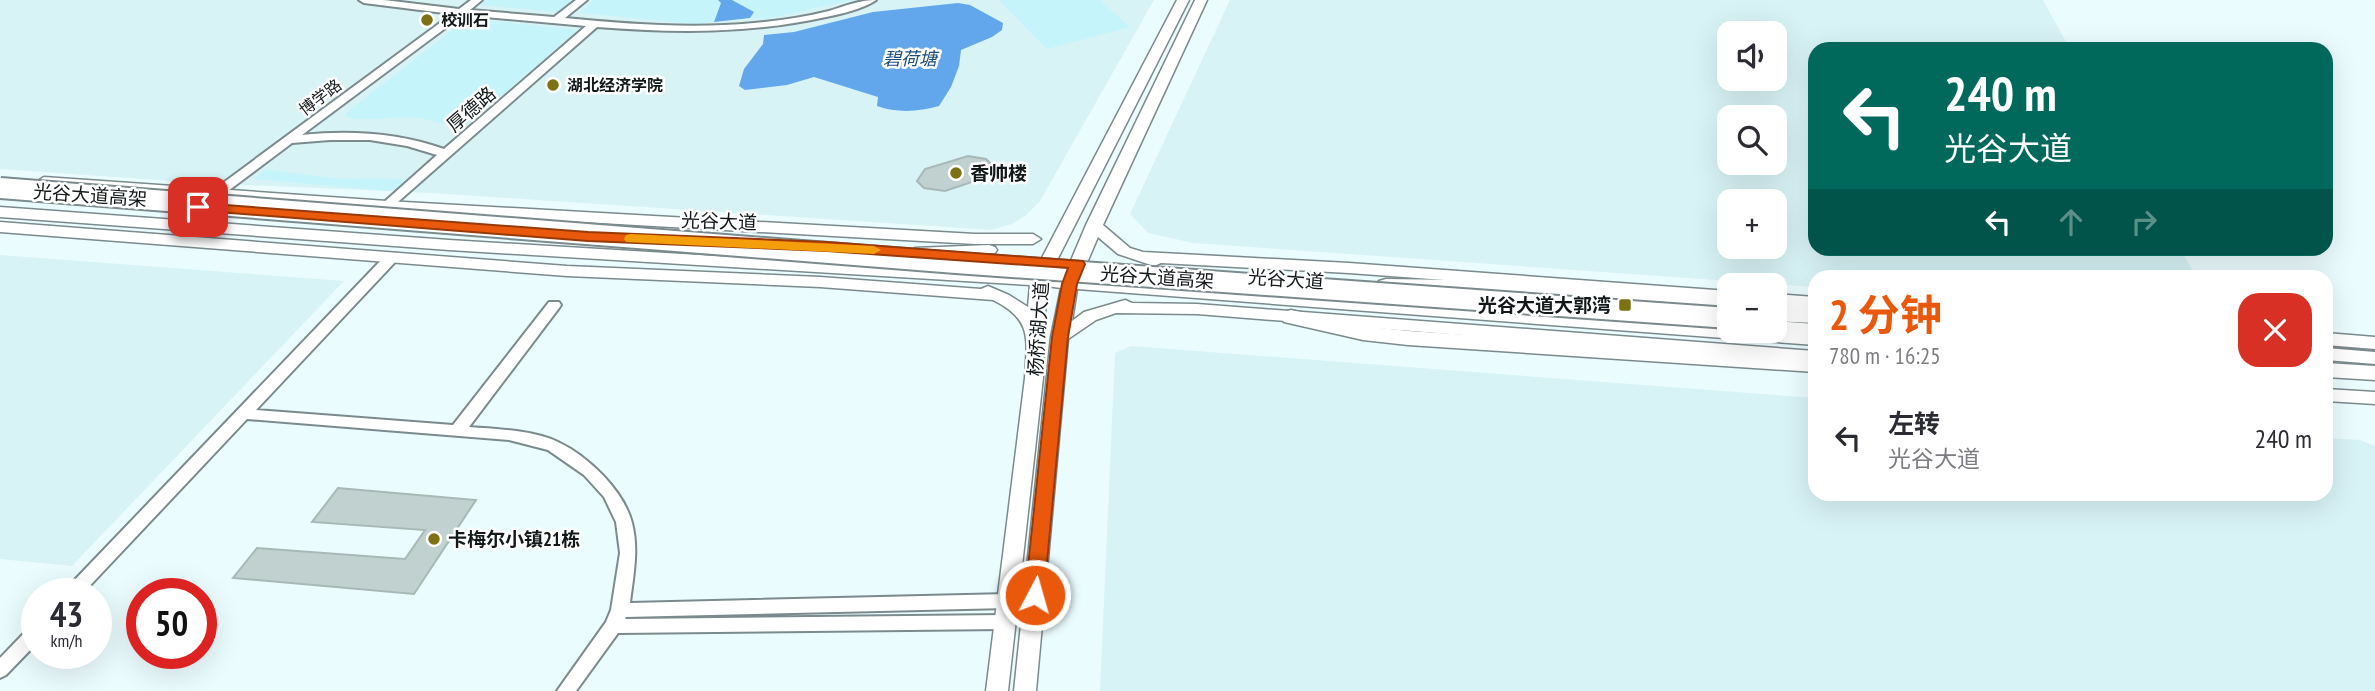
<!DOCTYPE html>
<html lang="zh">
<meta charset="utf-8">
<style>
:root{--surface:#fff;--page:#f2f2f3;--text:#2b2b33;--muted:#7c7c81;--accent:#ea580c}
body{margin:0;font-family:"PT Sans Narrow","Noto Sans SC",sans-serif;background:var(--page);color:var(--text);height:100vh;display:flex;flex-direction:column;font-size:26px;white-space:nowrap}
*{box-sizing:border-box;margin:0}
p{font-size:23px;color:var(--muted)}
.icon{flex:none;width:38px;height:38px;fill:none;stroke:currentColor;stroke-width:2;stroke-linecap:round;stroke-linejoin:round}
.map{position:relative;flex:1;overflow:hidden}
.side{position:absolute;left:1808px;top:270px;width:525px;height:231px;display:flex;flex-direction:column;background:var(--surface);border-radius:21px;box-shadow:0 7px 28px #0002}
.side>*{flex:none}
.hud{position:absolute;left:1808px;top:42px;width:525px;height:214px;border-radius:21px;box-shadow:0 7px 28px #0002;background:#00695c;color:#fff;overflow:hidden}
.buttons{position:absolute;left:1717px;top:21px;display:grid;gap:14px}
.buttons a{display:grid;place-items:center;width:70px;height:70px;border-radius:14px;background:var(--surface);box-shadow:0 7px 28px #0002;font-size:35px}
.speed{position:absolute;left:21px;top:578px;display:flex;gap:14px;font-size:35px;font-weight:700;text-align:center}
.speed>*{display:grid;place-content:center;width:91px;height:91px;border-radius:50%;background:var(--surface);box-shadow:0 7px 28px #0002;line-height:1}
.speed small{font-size:18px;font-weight:400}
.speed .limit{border:10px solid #d22;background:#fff;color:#111}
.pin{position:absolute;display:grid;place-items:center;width:60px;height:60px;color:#fff;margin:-30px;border-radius:14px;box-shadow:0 4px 10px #0006}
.me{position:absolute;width:77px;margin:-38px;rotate:6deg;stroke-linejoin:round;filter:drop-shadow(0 0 5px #0008)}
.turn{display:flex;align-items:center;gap:24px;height:147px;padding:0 21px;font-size:32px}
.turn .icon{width:91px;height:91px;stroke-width:2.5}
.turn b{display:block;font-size:49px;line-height:60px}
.lanes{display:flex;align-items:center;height:66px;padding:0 21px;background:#0003;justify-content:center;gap:35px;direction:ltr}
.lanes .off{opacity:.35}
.round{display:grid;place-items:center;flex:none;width:74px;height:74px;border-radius:21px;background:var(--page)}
.headline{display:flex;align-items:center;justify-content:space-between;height:119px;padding:0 21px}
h1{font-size:42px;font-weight:700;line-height:52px;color:var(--accent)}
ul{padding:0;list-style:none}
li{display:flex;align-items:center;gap:21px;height:98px;padding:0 21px}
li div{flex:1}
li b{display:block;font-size:26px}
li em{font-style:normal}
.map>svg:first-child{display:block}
.built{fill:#d8f3f6;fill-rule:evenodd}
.green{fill:#c5f4fb}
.water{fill:#62a7ec}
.building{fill:#c0d1cf;stroke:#a7b8b6;stroke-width:2}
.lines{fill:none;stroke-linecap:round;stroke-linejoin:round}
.minor-casing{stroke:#7b8a8d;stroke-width:4}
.major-casing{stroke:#7b8a8d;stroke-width:3}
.highway-casing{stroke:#7b8a8d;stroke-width:3}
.minor{fill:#fff;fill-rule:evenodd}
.major{fill:#fff;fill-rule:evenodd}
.highway{fill:#fff;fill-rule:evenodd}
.highway-bridge-casing{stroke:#7b8a8d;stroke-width:24;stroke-linecap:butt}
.highway-bridge{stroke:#fff;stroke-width:20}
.route{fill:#ea580c;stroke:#983908;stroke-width:2}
.slow{fill:#f59e0b}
.poi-dot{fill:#7c7214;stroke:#fff;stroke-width:2.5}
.labels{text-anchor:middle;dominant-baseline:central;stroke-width:5;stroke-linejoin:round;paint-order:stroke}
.far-poi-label{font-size:16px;font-weight:bold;fill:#13191a;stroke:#fff;text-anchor:start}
.far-street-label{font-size:16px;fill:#13191a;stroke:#fff}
.far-water-label{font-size:18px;font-style:italic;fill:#1e4e7c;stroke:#fff}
.street-label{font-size:19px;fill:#13191a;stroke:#fff}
.poi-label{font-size:19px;font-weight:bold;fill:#13191a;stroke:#fff;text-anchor:start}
</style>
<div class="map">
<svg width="2375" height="691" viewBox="0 0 2375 691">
<rect width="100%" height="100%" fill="#ebfcff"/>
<path class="built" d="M0 0H1154L1040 201 1026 215 1012 224 991 230 432 193 200 183 0 169Z
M1230 0H2043L2070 49H1815V248L2180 249 2196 276H1815V287L1193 243 1148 233 1130 214ZM1729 33H1774V79H1729ZM1729 117H1774V163H1729ZM1729 201H1774V247H1729Z
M0 256V255L344 281 72 566 0 559Z
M1131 346 1815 398V494H2326V438L2360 440 2375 446V691H1100L1115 353Z"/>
<path class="green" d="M483 0H578L565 10 557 12 481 5 479 3Z
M594 0H718L721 3 714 22 694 24 580 13Z
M732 0H852L766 19 750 18 754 12Z
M999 0H1100L1130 27 1047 49Z
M474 19 577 30 470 123C453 128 441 123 425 119 399 114 371 123 346 117V113L461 23Z
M264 170C289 171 311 176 335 178 360 180 383 177 407 180L396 189 388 191 254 179Z"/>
<path class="water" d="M718 0H732L754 12 750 18 714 22 721 3Z
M958 3 970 5 1003 23 1002 30 992 37 961 50 959 66 951 87 939 106C919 112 896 113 877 106L878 97 814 77 787 85 745 90 739 86 744 69 763 44 764 35 794 32 873 12Z"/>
<path class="building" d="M968 156 986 159 993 166 987 177 945 191 924 188 917 181 925 169Z
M338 488 476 500 414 594 233 578 257 548 405 559 425 530 312 522Z"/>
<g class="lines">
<g class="minor-casing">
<path id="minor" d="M359 0H384L459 9 471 0H482L470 10 554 17 576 0H587L565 18C628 24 691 29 754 23 779 21 805 17 829 11 845 6 859 0 876 0 863 9 841 14 826 17 749 34 674 33 597 27L383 215H375L373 212 437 155 407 146 370 140H330L292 143 212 203H204L202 200 204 197 452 14 364 3ZM463 15 586 26 444 149C398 133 351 130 302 135Z
M392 253 397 254 398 257 397 260 256 410 453 425 549 302H559L561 305 559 308 469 427C496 429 533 430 558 442 588 456 624 491 632 523 639 550 633 577 630 603L1008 594 1014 596 1017 601 1014 606 1008 608 626 617 625 619 1005 615 1011 617 1014 622 1011 627 1005 629 618 633 576 691H557L606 622 611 610 620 553 616 522 604 497 584 475 548 450 509 440 247 419 83 593H65L67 588 387 254Z
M37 624V643L6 675 0 678V658L31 626Z"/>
</g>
<g class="major-casing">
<path id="major" d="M1177 0H1189L1049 276 1064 277 1086 225 1195 0H1207L1103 225 1130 248 1143 252 1349 263 1729 291V301L1349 273 1161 263 1154 266 1118 254 1098 237 1080 279 1729 327V331L1815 333V345L1077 289 1072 321 1084 312 1125 300 1132 303 1197 304 1815 351V363L1197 314 1116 313 1096 320 1068 339 1036 691H1014L1051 337 1061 288 1046 286 1043 378 1008 691H986L1025 378C1027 339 1033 320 993 300L820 287 567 276 0 232V222L567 266 820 277 981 289 988 286 1009 295 1028 307 1030 285 449 250 0 217V207L449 240 1033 275Z
M44 177 387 201 975 234H1033L1041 239 1033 244H975L387 211 39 185 36 182Z
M989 245 995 247 997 250 995 253 915 258 907 253 915 248Z
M1774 294 1815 297V307L1774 304Z
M1774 311 1815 313V323L1774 321Z
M2326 333 2375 337V349L2326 345Z
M2326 348 2375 352V364L2326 360Z
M2326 389 2375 392V404L2326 401Z"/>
</g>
<g class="highway-casing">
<path id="highway" d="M1386 279 1456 280 1729 297V309L1379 289 1376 285 1379 281Z
M1774 300 1815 302V314L1774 312Z
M1291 310 1363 326 1408 331 1815 358V372L1408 345 1363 340 1284 322 1281 317 1284 312Z
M1774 321 1815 324V338L1767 333 1765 331H1774Z
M2326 363 2375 366V380L2326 377Z"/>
</g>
<use href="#minor" class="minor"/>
<use href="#major" class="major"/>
<use href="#highway" class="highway"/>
<g class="highway-bridge-casing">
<path id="highway-bridge" d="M0 188 956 263 1729 318"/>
</g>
<use href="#highway-bridge" class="highway-bridge"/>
</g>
<path class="route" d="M198 203 588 232 827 242 1083 261 1085 264 1077 284 1068 337 1044 595 1041 601 1035 603 1028 601 1025 595 1052 337 1062 284 1068 268 827 251 588 241 193 210 191 207Z"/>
<path class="slow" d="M631 234 874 246 881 250 874 254 626 242 624 239 626 235Z"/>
<g class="poi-dot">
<circle cx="427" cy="20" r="7"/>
<circle cx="553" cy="85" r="7"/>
<circle cx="956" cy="173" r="7"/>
<rect x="1618" y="298" width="14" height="14" rx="3.5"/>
<circle cx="434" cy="539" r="7"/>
</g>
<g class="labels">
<g class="far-poi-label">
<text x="441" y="20">校训石</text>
<text x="567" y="85">湖北经济学院</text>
</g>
<g class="far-street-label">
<text transform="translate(320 97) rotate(-37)">博学路</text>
</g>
<g class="far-water-label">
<text x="910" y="58">碧荷塘</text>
</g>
<g class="street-label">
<text transform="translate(471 109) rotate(-41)">厚德路</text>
<text transform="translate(90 195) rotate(4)">光谷大道高架</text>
<text transform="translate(719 221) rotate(2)">光谷大道</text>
<text transform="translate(1157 277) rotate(4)">光谷大道高架</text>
<text transform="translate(1286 279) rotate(4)">光谷大道</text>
<text transform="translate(1038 329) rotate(-86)">杨桥湖大道</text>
</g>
<g class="poi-label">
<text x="970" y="173">香帅楼</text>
<text x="1611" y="305" text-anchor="end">光谷大道大郭湾</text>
<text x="448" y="539">卡梅尔小镇21栋</text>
</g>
</g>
</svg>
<div class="buttons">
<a><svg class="icon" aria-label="sound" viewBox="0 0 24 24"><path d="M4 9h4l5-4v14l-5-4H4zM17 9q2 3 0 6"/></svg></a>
<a><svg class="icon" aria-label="search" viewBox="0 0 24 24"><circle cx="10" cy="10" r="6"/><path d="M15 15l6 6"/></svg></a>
<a>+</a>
<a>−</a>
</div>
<div class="speed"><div>43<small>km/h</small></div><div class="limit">50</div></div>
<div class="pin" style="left:198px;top:207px;background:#d93025"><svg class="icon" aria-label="arrive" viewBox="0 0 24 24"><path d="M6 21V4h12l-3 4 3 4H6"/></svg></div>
<svg class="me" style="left:1035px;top:595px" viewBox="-20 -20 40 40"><circle r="17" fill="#ea580c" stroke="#fff" stroke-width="3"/><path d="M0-11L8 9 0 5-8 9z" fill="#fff"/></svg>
<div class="hud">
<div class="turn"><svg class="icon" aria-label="left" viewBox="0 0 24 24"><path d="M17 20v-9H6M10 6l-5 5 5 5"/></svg><div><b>240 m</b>光谷大道</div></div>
<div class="lanes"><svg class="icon" aria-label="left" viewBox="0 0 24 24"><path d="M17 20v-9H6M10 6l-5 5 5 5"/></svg><svg class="icon off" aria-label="ahead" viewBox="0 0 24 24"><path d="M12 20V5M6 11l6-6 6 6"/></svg><svg class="icon off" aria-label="right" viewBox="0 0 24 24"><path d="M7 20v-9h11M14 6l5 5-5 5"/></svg></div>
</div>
<section class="side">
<div class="headline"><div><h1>2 分钟</h1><p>780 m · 16:25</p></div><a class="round" style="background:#d93025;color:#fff"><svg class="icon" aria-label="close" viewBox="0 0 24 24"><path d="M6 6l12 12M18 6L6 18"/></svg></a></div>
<ul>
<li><svg class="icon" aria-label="left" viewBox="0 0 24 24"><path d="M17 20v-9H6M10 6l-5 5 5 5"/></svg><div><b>左转</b><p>光谷大道</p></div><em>240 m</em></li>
</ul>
</section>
</div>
